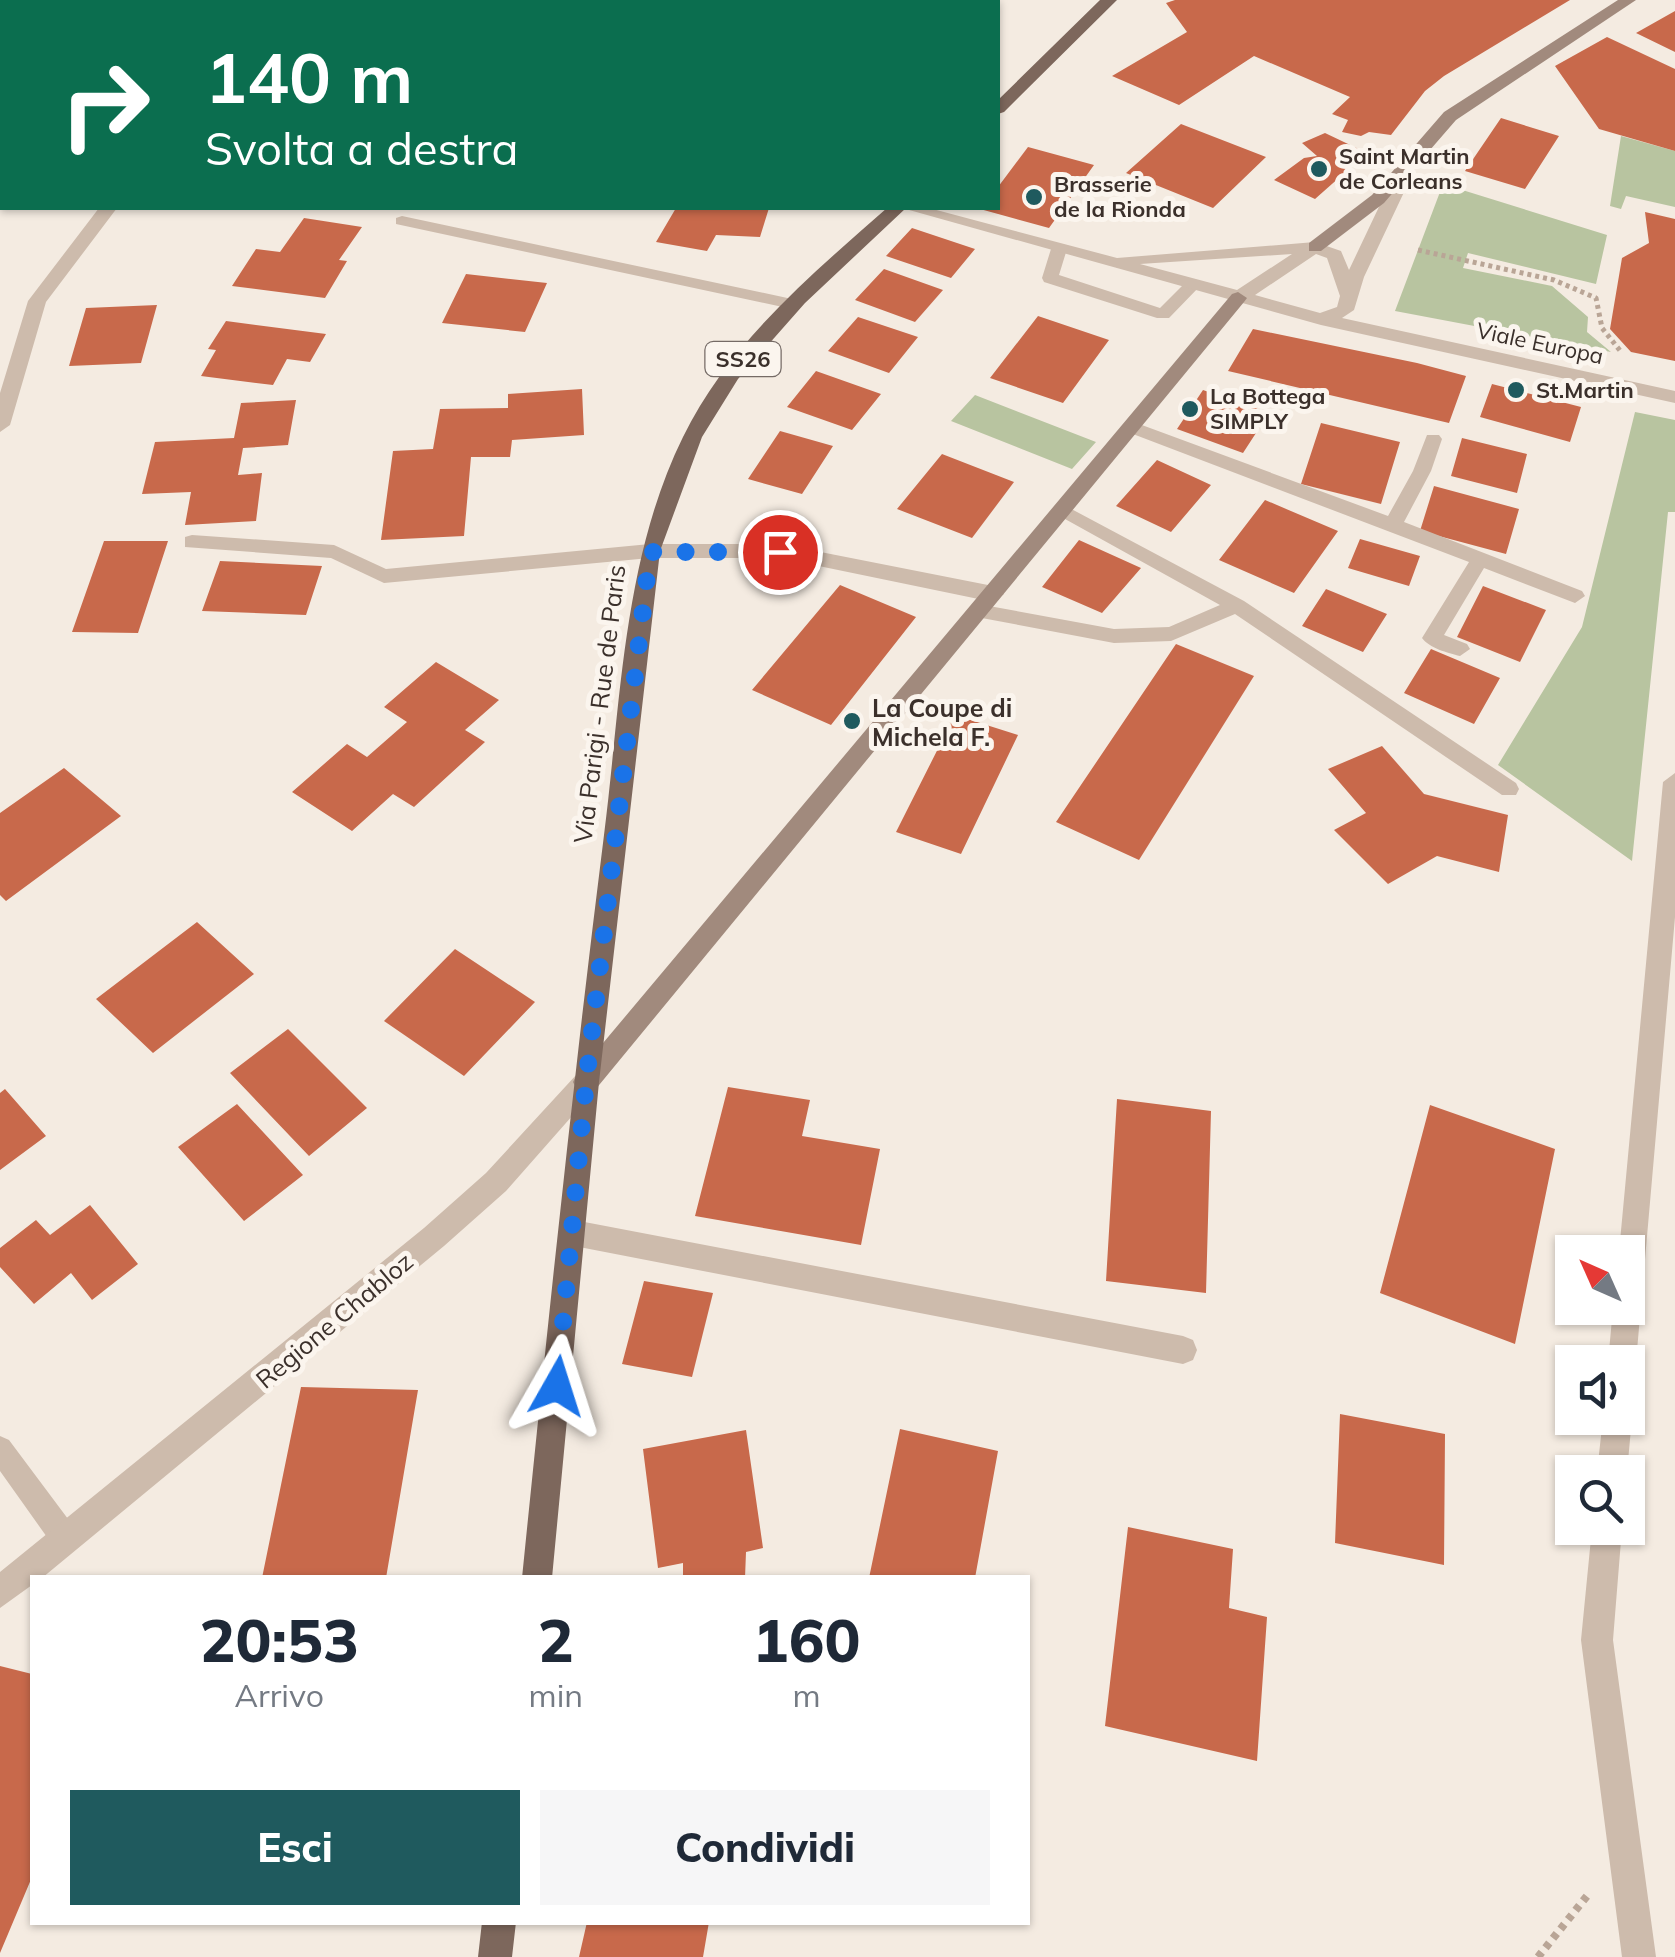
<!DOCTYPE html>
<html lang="it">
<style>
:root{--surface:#fff;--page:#f6f6f7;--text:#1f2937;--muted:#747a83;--accent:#1f5a5e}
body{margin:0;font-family:Mulish,sans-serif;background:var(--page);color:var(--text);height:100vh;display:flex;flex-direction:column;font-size:38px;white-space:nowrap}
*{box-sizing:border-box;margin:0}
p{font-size:32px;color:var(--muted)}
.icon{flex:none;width:55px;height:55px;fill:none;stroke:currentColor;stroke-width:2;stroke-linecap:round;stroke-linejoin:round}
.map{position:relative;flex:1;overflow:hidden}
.sheet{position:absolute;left:30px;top:1575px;width:1000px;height:350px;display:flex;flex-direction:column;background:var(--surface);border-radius:0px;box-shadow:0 2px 8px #0004}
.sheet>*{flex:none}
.top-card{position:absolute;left:0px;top:0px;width:1000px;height:210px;box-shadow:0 2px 8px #0004;background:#0b6e4f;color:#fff;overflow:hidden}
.needle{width:65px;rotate:315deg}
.tools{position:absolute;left:1555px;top:1235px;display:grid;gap:20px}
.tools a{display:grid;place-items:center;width:90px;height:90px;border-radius:0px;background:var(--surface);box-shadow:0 2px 8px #0004;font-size:50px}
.pin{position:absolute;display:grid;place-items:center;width:85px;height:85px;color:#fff;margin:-42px;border:5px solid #fff;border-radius:50%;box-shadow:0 2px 10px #0007}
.me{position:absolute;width:110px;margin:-55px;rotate:6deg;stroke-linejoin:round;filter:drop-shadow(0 0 8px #0008)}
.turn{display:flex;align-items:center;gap:35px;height:210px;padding:0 40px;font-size:45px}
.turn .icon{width:130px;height:130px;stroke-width:2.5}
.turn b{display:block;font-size:70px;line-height:85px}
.eta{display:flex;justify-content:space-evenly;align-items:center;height:170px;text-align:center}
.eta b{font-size:60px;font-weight:800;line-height:70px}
.button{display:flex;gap:20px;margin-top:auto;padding:20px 40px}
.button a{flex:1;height:115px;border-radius:0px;background:var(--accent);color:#fff;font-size:40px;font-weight:800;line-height:115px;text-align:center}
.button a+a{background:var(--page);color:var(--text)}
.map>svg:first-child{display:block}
.green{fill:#b8c4a0}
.building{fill:#c8694b}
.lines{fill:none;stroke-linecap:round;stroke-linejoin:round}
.path-far1{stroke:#b9a596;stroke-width:5;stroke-dasharray:4 4;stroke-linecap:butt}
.path{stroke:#b9a596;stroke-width:8;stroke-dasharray:6 6;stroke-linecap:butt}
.lane{fill:#cdbbac;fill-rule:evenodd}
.street{fill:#cdbbac;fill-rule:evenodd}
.secondary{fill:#a18a7d;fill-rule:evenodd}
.primary{fill:#7d675c;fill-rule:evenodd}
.route{stroke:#1a73e8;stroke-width:18;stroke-dasharray:0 32.4}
.poi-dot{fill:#1f5a5e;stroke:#fbf5ee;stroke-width:4}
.labels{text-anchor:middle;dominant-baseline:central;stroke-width:10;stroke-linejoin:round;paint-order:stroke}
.far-poi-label{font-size:22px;font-weight:bold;fill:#3b302b;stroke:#fbf5ee;text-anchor:start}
.far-street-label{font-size:22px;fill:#3b302b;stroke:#fbf5ee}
.shield{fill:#fbf5ee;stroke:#756b66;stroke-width:2.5}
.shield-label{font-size:22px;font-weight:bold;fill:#3b302b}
.street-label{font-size:25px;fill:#3b302b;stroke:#fbf5ee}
.poi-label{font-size:25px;font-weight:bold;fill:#3b302b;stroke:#fbf5ee;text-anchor:start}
</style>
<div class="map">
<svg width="1675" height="1957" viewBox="0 0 1675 1957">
<rect width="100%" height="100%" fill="#f4ebe1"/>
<path class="green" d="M1621 136 1675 151V207L1626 196 1621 209 1610 206Z
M1443 184 1607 235 1596 284 1468 253 1463 268 1552 286 1588 317 1587 332 1611 352 1395 311Z
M975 395 1096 442 1072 469 951 421Z
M1635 412 1675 420V512H1668L1632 861 1498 765 1582 627Z"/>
<path class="building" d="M1175 0H1570L1444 76 1425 91 1391 135 1369 132 1361 136 1342 132 1348 120 1332 114 1350 97 1254 56 1179 105 1112 76 1187 32 1166 3Z
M1675 11V52L1636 33Z
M1607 37 1675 69V151L1599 129 1555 66Z
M1501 118 1559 136 1525 189 1465 171Z
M1181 124 1266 157 1213 208 1126 173Z
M1325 133 1367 153 1315 199 1274 180 1304 158 1317 156 1302 143Z
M1028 147 1094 165 1049 228 980 209 998 208V187Z
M676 208H769L760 237 716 235 707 251 656 242Z
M1645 212 1675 219V361L1631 352 1610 329 1622 258 1649 243Z
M304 218 362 227 339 260 347 261 325 298 232 286 256 249 280 252Z
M912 228 975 249 951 278 886 256Z
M884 269 943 290 915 322 855 300Z
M466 274 547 283 525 332 442 323Z
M157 305 141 363 69 366 86 308Z
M1038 316 1109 340 1063 403 990 378Z
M858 317 918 337 889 373 828 351Z
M226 321 326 334 310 362 287 359 273 385 201 376 216 350 208 349Z
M1253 329 1417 363 1466 376 1449 423 1228 371Z
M816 371 881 394 852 430 787 407Z
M1492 384 1581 407 1570 442 1480 417Z
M582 389 584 435 512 440 510 457H471L464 536 381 540 393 451 433 449 440 409 508 408V394Z
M1203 390 1269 413 1243 453 1177 429Z
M296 400 288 445 243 448 238 475 262 473 256 521 185 525 191 492 142 494 155 442 234 438 241 403Z
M1321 423 1400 442 1381 504 1301 484Z
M780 431 833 446 802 494 748 479Z
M1462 438 1527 454 1517 493 1451 476Z
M942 454 1014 482 972 538 897 509Z
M1157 460 1211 485 1171 532 1116 506Z
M1434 486 1519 509 1506 554 1420 531Z
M1265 500 1338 531 1294 593 1219 560Z
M1360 539 1420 556 1409 586 1348 568Z
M1079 540 1141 568 1102 613 1042 587Z
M104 541H168L138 633 72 632Z
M220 561 322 566 306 615 202 611Z
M840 585 916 617 831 725 752 690Z
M1483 586 1546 610 1520 662 1457 637Z
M1326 589 1387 614 1363 652 1302 626Z
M1176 644 1254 676 1139 860 1056 822Z
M1431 649 1500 678 1474 724 1404 693Z
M436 662 499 700 465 730 485 742 414 807 393 794 352 831 292 792 347 744 367 757 407 722 384 707Z
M955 715 1018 735 961 854 896 832Z
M1382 746 1424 794 1508 815 1499 872 1437 856 1388 884 1334 830 1366 813 1328 769Z
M64 768 121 816 6 901 0 895V813Z
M197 922 254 974 153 1053 96 999Z
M455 949 535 1002 464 1076 384 1021Z
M288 1029 367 1108 309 1156 230 1073Z
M728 1087 810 1100 802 1136 880 1149 861 1245 695 1216Z
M5 1089 46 1136 0 1170V1093Z
M1117 1099 1211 1111 1206 1293 1106 1281Z
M237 1104 303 1175 244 1221 178 1147Z
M1430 1105 1555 1149 1515 1344 1380 1293Z
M90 1205 138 1264 92 1300 71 1273 34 1304 0 1267V1248L36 1220 50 1235Z
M644 1281 713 1293 692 1377 622 1364Z
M301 1387 418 1390 386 1578H262Z
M1340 1414 1445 1434 1444 1565 1335 1543Z
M900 1429 998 1451 975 1578H869Z
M746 1430 763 1548 746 1552 745 1578H683V1563L658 1568 643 1449Z
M1128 1527 1233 1549 1229 1608 1267 1617 1257 1761 1105 1726Z
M0 1666 32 1674V1877L0 1953Z
M587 1922H709L703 1957H579Z"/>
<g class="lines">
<path class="path-far1" d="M1418 250 1554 280 1596 298 1602 328 1622 353"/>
<path class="path" d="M1538 1957 1587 1896"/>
<path class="lane" d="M402 216 792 299 800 304 792 309 396 224V218Z
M1059 244 1067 249 1059 275 1160 308 1187 281 1193 280 1201 285 1169 318H1157L1044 282 1042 278 1051 249Z
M1131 421 1388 516 1413 471 1427 435H1439L1442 439 1431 471 1404 522 1582 591 1585 596 1575 603 1484 568 1444 635 1467 644 1470 649 1460 656C1448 653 1429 648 1422 638L1469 562 1125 431V423Z
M1062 504 1244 601 1516 783 1519 789 1516 795H1502L1235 614 1171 641 1114 643 971 616 968 611 978 604 1114 629 1169 627 1220 605 1056 514V506Z
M192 535 334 545 386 569 650 544 659 551 650 558 384 583 331 558 185 547V537Z
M0 1436 9 1440 74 1527 78 1537 74 1547 64 1551 54 1547 0 1471Z"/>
<path class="street" d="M656 0H672L674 2H658Z
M1405 166 1414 171 1364 277 1354 310 1342 318 1675 391V403L1321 325 902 208H929L1117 258 1315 242 1341 251 1349 270 1396 171ZM1292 254 1237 290 1140 264ZM1316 254 1327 258 1340 296 1337 307 1320 313 1255 295Z
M99 208H117L46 302 10 425 0 432V393L28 301Z
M650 544H780L993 586 1004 594 993 602 780 558H650L640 551Z
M1675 773V917L1636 1362 1628 1374V1362H1608L1613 1308H1628V1252H1619L1663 782Z
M586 1071 595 1074 599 1082 595 1090 506 1191 444 1246 42 1578H32V1585L0 1608V1572L424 1228 486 1173 577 1074Z
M574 1220 1183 1336 1193 1340 1197 1350 1193 1360 1183 1364 574 1246 564 1242 560 1233 564 1224Z
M1628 1408 1632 1418 1627 1472H1597L1603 1418H1628Z
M1592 1528H1622L1613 1640 1656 1957H1622L1581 1640Z"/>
<path class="secondary" d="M1618 0H1636L1456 120 1384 203 1321 251H1309V243L1372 195 1444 112Z
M1238 292 1247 298 1244 302 595 1090 586 1093 577 1090 573 1082 577 1074 1232 294Z"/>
<path class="primary" d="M1100 0H1117L1004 112 998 114V100Z
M887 208H906L805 303 738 379 702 437 660 551 599 1082 552 1578H522C547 1330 573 1082 604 835 621 701 623 559 683 437 728 344 811 275 887 208Z
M482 1922H516L512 1957H478Z"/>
</g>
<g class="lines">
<path class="route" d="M557 1386 586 1082 650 552H780"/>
</g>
<g class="poi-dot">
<circle cx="1319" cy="169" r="10"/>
<circle cx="1034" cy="197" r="10"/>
<circle cx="1516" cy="390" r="10"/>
<circle cx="1190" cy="409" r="10"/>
<circle cx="852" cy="721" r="10"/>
</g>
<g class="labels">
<g class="far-poi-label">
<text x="1339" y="156">Saint Martin<tspan x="1339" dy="25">de Corleans</tspan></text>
<text x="1054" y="184">Brasserie<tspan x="1054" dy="25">de la Rionda</tspan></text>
<text x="1536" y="390">St.Martin</text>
<text x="1210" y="396">La Bottega<tspan x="1210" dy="25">SIMPLY</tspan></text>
</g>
<g class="far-street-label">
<text transform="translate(1540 343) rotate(12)">Viale Europa</text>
</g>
<rect class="shield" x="705.5" y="342" width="75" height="34" rx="8"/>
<g class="shield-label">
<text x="743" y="359">SS26</text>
</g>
<g class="street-label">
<text transform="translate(599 704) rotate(-83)">Via Parigi - Rue de Paris</text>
<text transform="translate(334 1320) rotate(-40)">Regione Chabloz</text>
</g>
<g class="poi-label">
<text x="872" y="707">La Coupe di<tspan x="872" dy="29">Michela F.</tspan></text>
</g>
</g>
</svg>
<div class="tools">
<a><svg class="needle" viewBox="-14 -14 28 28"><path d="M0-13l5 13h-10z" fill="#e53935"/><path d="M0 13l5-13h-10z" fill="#747a83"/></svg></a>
<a><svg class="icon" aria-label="sound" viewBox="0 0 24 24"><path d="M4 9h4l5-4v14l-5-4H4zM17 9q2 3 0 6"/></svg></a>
<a><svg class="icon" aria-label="search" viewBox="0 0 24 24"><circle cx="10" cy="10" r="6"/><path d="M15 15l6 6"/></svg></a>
</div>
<div class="pin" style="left:780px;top:552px;background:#d93025"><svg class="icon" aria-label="arrive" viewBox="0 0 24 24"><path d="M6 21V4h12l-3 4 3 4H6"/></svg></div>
<svg class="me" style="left:557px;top:1386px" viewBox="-20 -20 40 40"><path d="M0-17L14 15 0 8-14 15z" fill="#1a73e8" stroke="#fff" stroke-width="4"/></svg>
<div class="top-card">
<div class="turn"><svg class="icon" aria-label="right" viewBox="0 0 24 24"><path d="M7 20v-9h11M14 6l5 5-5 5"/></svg><div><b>140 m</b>Svolta a destra</div></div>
</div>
<section class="sheet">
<div class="eta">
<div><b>20:53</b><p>Arrivo</p></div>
<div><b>2</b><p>min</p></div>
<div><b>160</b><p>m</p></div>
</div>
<div class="button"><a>Esci</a><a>Condividi</a></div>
</section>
</div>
